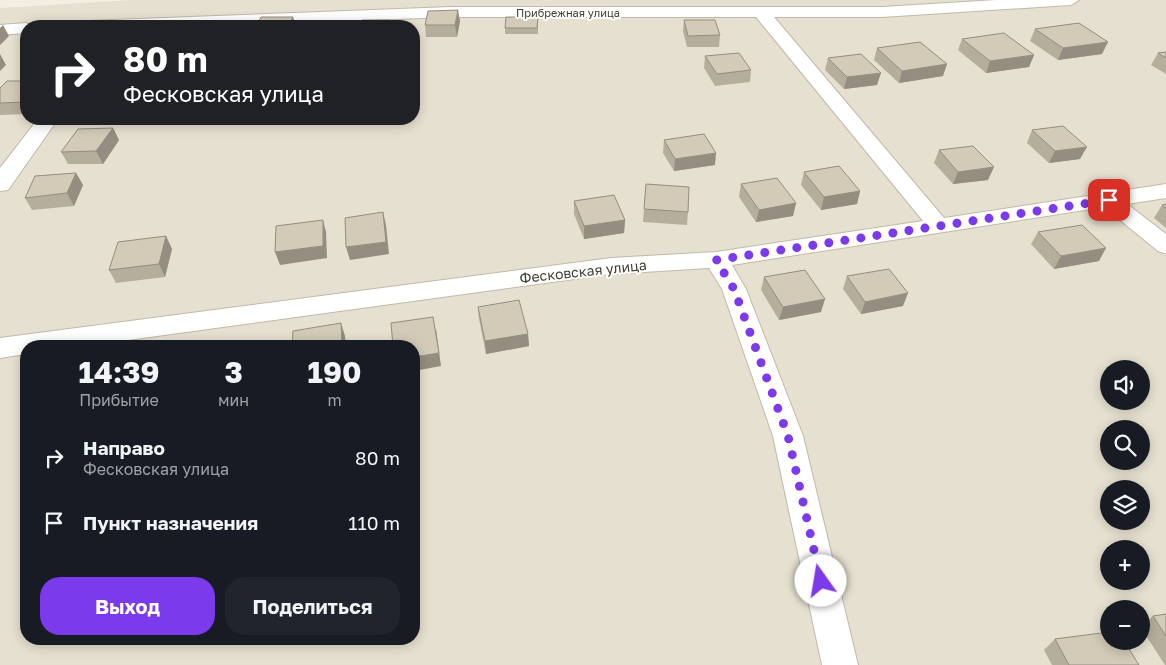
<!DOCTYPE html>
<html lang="ru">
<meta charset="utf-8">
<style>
:root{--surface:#171b24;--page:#20242c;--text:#f1f3f6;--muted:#9ea1a6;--accent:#7c3aed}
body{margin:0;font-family:"Golos Text",sans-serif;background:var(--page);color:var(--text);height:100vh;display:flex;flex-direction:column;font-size:19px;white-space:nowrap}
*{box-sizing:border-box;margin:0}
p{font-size:16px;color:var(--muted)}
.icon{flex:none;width:28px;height:28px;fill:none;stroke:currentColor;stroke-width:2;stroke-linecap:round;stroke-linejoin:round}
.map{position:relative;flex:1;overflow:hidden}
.side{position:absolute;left:20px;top:340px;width:400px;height:305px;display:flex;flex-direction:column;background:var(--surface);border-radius:20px;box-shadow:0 2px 12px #0003}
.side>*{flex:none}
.top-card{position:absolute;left:20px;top:20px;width:400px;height:105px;border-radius:20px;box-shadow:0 2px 12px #0003;background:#202124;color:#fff;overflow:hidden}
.buttons{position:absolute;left:1100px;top:360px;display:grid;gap:10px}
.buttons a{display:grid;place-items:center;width:50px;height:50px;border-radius:50%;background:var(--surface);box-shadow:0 2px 12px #0003;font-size:25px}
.pin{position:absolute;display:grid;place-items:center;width:42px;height:42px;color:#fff;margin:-21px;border-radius:10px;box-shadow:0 2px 8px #0006}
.me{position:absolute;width:55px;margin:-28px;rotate:347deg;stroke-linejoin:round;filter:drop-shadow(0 0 4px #0008)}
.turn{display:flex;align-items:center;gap:18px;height:105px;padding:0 20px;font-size:22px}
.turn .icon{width:65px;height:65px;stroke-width:2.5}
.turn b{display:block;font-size:35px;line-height:42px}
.eta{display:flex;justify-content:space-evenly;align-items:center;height:85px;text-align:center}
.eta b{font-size:30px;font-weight:700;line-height:35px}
.primary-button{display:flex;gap:10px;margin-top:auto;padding:10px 20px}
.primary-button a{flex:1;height:58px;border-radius:20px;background:var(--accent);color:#fff;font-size:20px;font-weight:700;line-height:58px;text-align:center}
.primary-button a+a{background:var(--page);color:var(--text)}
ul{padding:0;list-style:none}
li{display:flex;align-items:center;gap:15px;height:65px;padding:0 20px}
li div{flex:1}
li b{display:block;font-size:19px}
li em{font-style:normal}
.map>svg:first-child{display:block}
.residential{fill:#e6e0d0;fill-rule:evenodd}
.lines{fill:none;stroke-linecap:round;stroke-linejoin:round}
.minor-casing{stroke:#c0b9a7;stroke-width:2}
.minor{fill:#fff;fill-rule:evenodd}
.wall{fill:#b5ae9d}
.shaded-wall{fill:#948d80}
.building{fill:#d3cab7;stroke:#948d80}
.route{stroke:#7c3aed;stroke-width:9;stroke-dasharray:0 16.2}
.labels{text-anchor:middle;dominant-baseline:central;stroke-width:4;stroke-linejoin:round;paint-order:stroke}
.far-street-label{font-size:11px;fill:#433e32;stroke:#fff}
.street-label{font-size:14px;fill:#433e32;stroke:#fff}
</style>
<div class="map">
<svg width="1166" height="665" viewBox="0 0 1166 665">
<rect width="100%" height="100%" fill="#f2eee2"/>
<path class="residential" d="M132 0H1166V665H0V8ZM26 26H414V119H26ZM26 346H414V639H26ZM1109 369H1141V401H1109ZM1109 429H1141V461H1109ZM1109 489H1141V521H1109ZM1109 549H1141V581H1109ZM1109 609H1141V641H1109Z"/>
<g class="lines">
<g class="minor-casing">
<path id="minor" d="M996 0H1079L1071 5 882 17H774L944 218 1166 184V198L1127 204 1166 234V254L1158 251 1104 207 732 265 746 289 803 436 858 665H822L773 436 722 289 709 268 611 274 84 346H26V354L0 358V338L611 258 716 252 923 221 756 17H451L195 26H58L60 22 451 7H882Z
M26 23 33 26H26V33L0 35V25Z
M38 119H58L8 190 0 191V168Z"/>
</g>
<use href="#minor" class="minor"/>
</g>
<path class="wall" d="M538 17V34H505V28Z
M684 20 720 35 719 47H687L683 31Z
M460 21 457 37H426L425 25Z
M1035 29 1102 54 1058 60 1030 41Z
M962 39 1034 55 1029 67 986 73 958 50Z
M414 47H419L420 53 416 68H414Z
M877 48 943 76 899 83 874 60Z
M1166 52V74L1151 65 1158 53Z
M705 56 751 70 750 82 715 86 704 68Z
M828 58 877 85 844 89 825 70Z
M26 81V114L0 115V88Z
M113 128 119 140 103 164H68L61 152Z
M1032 130 1080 159 1049 163 1027 143Z
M664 140 715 165 674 171 663 153Z
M939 150 988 180 953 184 934 163Z
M804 172 860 191 857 204 821 210 801 185Z
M76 173 83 185 74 206 32 210 25 198Z
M646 184 688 212 687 225 643 222Z
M741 184 796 203 793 216 756 222 739 197Z
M574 201 625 220 624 233 584 239 574 214Z
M1166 204V228L1154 218 1162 205Z
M1038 232 1099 261 1054 269 1031 244Z
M166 236 172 249 165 277 116 283 109 270Z
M847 276 903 306 861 314 843 289Z
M764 277 821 312 779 320 761 290Z
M478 307 528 334 529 346 486 354 479 319Z
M1166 614V665H1165L1141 628V626L1153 616Z
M1055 639 1139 665H1052L1044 650Z"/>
<path class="shaded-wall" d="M458 10 460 21 457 37 455 25Z
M293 17 296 26H288Z
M194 22 195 26H191Z
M3 25 9 36 0 45V28Z
M1108 42 1102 54 1058 60 1063 48Z
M419 47 420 53 416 68 415 62Z
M0 54 6 65 0 71Z
M1034 55 1029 67 986 73 990 61Z
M947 64 943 76 899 83 902 71Z
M881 73 877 85 844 89 847 77Z
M113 128 119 140 103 164 96 151Z
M1087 147 1080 159 1049 163 1055 151Z
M716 153 715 165 674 171 675 159Z
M994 167 988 180 953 184 958 172Z
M76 173 83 185 74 206 67 193Z
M860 191 857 204 821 210 824 197Z
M796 203 793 216 756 222 759 210Z
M383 212 386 225 389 254 350 260 346 247Z
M323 220 326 232 327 258 280 265 275 252Z
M625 220 624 233 584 239V226Z
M166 236 172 249 165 277 159 264Z
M1106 248 1099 261 1054 269 1061 256Z
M908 293 903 306 861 314 865 302Z
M825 299 821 312 779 320 783 307Z
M341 323 345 336 346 346H342Z
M436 329 441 366 414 371V357Z
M528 334 529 346 486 354 485 341Z"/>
<path class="building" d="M458 10 455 25H425L428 11Z
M261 17H293L288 26H256Z
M506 17H538L537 28H505Z
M362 20H390L388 26H360Z
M684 20H715L720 35 688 36Z
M168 22H194L191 26H165Z
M1079 23 1108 42 1063 48 1035 29Z
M56 24H86L83 26H55Z
M1004 33 1034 55 990 61 962 39Z
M920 42 947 64 902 71 877 48Z
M414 47H419L415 62H414Z
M1166 52V58L1158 53Z
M739 53 751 70 717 74 705 56Z
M861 54 881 73 847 77 828 58Z
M7 81H26V101L25 102 0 103V88Z
M1063 126 1087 147 1055 151 1032 130Z
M113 128 96 151 61 152 78 129Z
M704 134 716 153 675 159 664 140Z
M973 146 994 167 958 172 939 150Z
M839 166 860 191 824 197 804 172Z
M76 173 67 193 25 198 35 176Z
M777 178 796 203 759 210 741 184Z
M646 184 689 187 688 212 644 209Z
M614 195 625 220 584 226 574 201Z
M1166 204V209L1162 205Z
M383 212 386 242 346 247 345 218Z
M323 220V246L275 252 276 226Z
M1082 225 1106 248 1061 256 1038 232Z
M166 236 159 264 109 270 118 242Z
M889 269 908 293 865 302 847 276Z
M805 270 825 299 783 307 764 277Z
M519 300 528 334 485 341 478 307Z
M433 317 439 353 414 357V346H393L391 323Z
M341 323 342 346H292L293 331Z
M1166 614V636L1153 616Z
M1109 632V641H1124L1139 665H1069L1055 639Z"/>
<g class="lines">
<path class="route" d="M821 581 788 436 734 289 716 260 1109 200"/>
</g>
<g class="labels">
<g class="far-street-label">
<text x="568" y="12">Прибрежная улица</text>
</g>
<g class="street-label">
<text transform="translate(583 271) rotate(-6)">Фесковская улица</text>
</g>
</g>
</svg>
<div class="buttons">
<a><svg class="icon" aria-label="sound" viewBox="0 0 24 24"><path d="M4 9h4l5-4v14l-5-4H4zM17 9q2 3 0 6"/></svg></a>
<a><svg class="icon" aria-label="search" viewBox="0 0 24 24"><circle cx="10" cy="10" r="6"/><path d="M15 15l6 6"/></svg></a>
<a><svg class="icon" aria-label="layers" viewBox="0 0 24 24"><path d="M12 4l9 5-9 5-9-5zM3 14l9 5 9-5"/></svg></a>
<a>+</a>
<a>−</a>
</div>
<div class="pin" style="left:1109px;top:200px;background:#d93025"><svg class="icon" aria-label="arrive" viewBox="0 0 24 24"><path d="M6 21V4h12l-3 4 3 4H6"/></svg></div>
<svg class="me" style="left:821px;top:581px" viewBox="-20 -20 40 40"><circle r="19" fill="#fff"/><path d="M0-13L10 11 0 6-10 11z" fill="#7c3aed"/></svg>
<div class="top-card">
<div class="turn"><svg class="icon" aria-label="right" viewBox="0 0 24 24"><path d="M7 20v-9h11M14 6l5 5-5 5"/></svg><div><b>80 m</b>Фесковская улица</div></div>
</div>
<section class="side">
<div class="eta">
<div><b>14:39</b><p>Прибытие</p></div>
<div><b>3</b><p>мин</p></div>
<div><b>190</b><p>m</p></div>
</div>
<ul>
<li><svg class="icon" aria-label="right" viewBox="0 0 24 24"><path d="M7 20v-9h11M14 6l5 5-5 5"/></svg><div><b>Направо</b><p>Фесковская улица</p></div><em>80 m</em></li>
<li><svg class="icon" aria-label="arrive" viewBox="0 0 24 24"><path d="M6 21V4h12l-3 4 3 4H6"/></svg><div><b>Пункт назначения</b></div><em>110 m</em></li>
</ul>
<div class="primary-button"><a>Выход</a><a>Поделиться</a></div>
</section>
</div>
